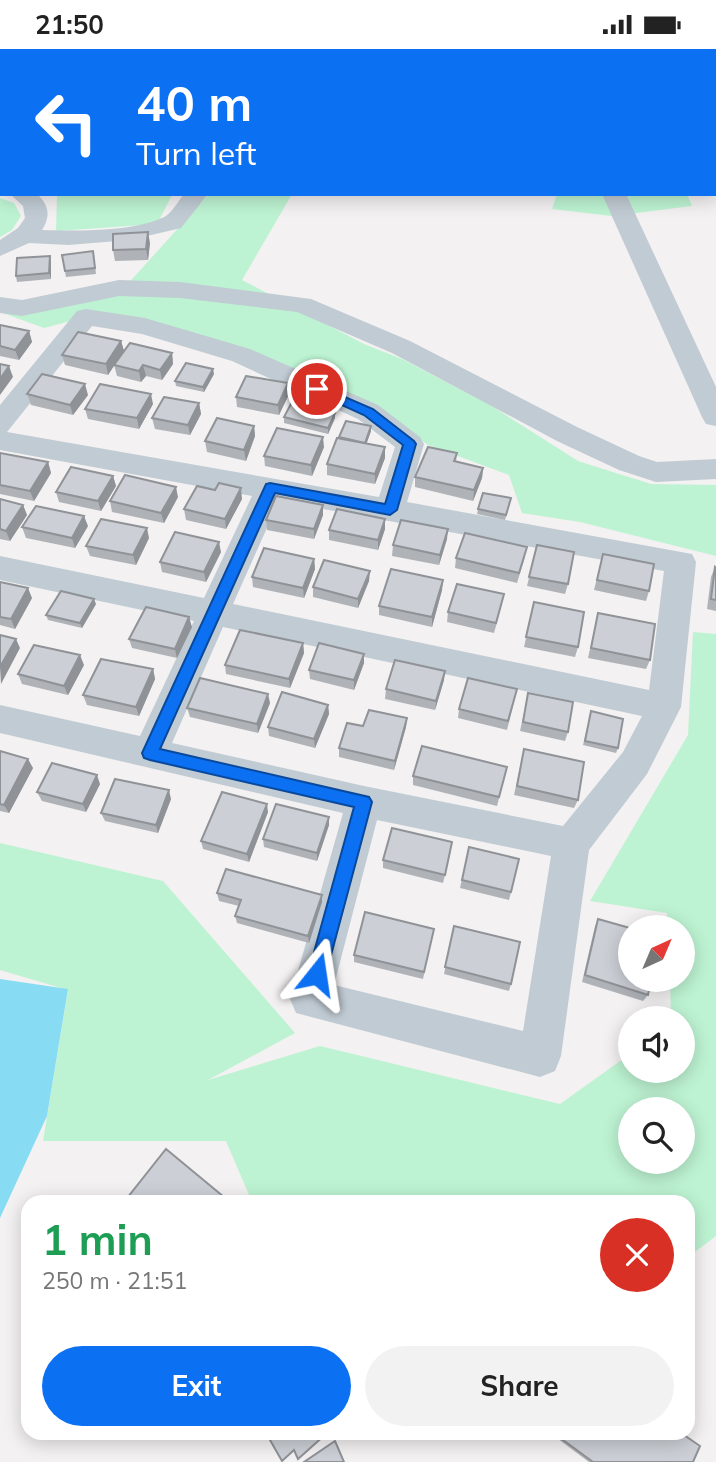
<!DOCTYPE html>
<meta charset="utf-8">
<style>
:root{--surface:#fff;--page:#f2f2f2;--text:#222;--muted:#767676;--accent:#0c70f2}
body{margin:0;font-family:Mulish,sans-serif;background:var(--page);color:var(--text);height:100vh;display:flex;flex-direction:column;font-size:26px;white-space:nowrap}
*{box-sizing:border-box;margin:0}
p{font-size:23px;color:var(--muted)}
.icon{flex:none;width:38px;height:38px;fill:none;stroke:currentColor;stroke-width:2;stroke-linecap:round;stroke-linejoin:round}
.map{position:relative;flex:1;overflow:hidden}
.drawer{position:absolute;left:21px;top:1146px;width:674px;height:245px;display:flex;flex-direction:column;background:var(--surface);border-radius:21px;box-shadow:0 4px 18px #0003}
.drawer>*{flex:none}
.top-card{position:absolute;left:0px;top:0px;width:718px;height:147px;box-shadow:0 4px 18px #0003;background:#0c70f2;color:#fff;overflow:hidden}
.needle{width:46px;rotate:44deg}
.controls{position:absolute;left:618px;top:866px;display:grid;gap:14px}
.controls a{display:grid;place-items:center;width:77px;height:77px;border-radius:50%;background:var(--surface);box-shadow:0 4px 18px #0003;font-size:35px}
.pin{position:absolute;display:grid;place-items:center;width:60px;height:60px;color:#fff;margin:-30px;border:4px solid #fff;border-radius:50%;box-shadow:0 2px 7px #0007}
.me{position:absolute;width:77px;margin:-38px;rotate:15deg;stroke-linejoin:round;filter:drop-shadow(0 0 5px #0008)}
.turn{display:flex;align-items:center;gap:24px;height:147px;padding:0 21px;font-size:32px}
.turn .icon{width:91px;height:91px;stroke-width:2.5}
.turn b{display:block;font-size:49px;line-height:60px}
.round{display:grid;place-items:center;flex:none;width:74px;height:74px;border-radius:37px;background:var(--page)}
.head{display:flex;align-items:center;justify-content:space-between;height:119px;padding:0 21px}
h1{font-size:42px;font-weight:700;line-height:52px;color:#1e9e55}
.primary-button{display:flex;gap:14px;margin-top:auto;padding:14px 21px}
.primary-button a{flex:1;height:80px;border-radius:42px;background:var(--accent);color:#fff;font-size:28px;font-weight:700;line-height:80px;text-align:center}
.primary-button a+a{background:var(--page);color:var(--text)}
.status{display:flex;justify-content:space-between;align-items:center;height:49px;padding:0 35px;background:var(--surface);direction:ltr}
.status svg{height:19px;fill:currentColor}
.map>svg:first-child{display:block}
.green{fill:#bdf3d2;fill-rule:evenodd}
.water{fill:#87dcf3}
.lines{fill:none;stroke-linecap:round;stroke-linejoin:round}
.street{fill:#c1cbd3;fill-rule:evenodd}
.wall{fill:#afb3b8}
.shaded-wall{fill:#8f9296}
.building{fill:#ccd0d6;stroke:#8f9296;stroke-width:2}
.route{fill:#0c70f2;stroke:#08499d;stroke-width:2}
</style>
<div class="status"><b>21:50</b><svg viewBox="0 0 49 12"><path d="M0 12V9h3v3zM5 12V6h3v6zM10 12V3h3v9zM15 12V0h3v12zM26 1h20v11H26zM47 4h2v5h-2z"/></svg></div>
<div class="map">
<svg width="716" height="1413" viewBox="0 0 716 1413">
<rect width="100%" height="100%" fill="#f3f1f1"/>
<path class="green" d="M62 145H160L172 146 157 175 56 182 57 147Z
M209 145H292L242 231 364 295 402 310 490 356 578 412 651 435 716 436V507L580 473 522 464 509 426 428 396 387 367 155 280 86 268 44 279 0 263V254L125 238Z
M557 145H687L692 157 612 167 552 160Z
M0 149 14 154 21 167 12 181 0 188Z
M693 583 716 585V1187L688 1208V1153H252L226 1092H43L68 941 0 921V794L163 832 295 984 208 1031 320 997 560 1055 630 1005V1022H682V970L671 969 670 931H682V878H668L667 864 590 852 688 686ZM630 1060H682V1113H630Z"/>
<path class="water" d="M0 930 68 940 47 1067 0 1169Z"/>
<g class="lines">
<path class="street" d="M507 0H527L528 2H508Z
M0 100H2V114H0Z
M10 145H37C49 156 51 167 42 181 76 182 131 183 162 169 171 166 178 152 184 145H208L181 179 130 191 68 196 29 194 0 207V191L18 179 25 169 23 157Z
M602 145H626L716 338V377L706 375 702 368Z
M119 231 180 233 311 250 410 292 577 378 639 407 657 413 716 410V430L656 433 619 421 557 392 392 304 297 263 180 249 119 247 22 267 0 264V248L22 251Z
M86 260 145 269 250 300 378 356 420 388 424 395 407 453 692 505 696 513 681 658 647 725 589 801 561 1007 555 1022 540 1028 296 964 290 950 343 764 0 684V656L140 687 194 572 0 531V507L204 549 252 447 0 401V356L77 262ZM92 277 142 285 232 312 358 370 395 398 379 448 7 383ZM279 452 664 522 649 641 233 555ZM223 578 642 667 623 703 563 777 364 737 172 694ZM377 771 551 807 523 982 334 936Z"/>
</g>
<path class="wall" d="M150 194 148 211 115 212 113 201Z
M62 206 94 208 96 225 66 228Z
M51 213V230L17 233 16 227Z
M0 276 29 282 32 293 19 311 0 307Z
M121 292 124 302 172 304 173 315 162 331 146 327 141 333 117 327 114 316 108 326 65 316 62 306Z
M214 325 204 343 176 337 175 332Z
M288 334 289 345 279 366 237 358 236 348Z
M27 345 88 346 73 366 31 356Z
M199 354 201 365 190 386 155 380 152 369Z
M153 355 139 380 88 370 85 360Z
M284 368 335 369 328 385 284 374Z
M254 377 255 387 246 412 207 403 205 392Z
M371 382 366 395 385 409 375 435 327 426V415Z
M324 398 312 427 265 417 264 407Z
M0 404 48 413 51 424 34 452 0 445Z
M457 404 456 413 483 419 482 429 473 452 415 438V428Z
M113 427 116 437 101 462 59 453 56 443Z
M178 448 164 474 112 463 110 452Z
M0 450 23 456 27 466 10 492 0 490Z
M242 450 226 480 186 471 184 460Z
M510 454 505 471 477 465 478 460Z
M323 456V466L314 490 267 481 266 471Z
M88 477 75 499 26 489 22 478Z
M385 480 378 501 329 491V481Z
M149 489 136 516 90 507 86 497Z
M447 490 439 516 392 507 393 496Z
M537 496 568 535 565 545 527 537Z
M221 503 206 533 162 523 160 513Z
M603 505 649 542 646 552 594 541Z
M525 508 517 534 455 519 456 509Z
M314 510 315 520 304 549 253 538 252 528Z
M715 518 716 519V562L707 560 711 528Z
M443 531 442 541 432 578 379 566V557Z
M369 532 358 559 313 548V538Z
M0 533 32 549 15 580 0 576Z
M534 553 578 598 575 608 524 598Z
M96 555 82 579 48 571 46 566Z
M502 555 494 584 447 573 448 563Z
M598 564 650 611 646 620 588 609Z
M192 578 177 609 132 599 129 590Z
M303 594 304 604 290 639 226 625 225 616Z
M364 614 354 641 310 630 309 621Z
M84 616 68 646 22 635 18 625Z
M153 620 155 630 139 667 87 656 83 646Z
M444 631 435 661 385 650 386 640Z
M515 649 507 681 458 669 459 660Z
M270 654 258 684 190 668 187 659Z
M526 654 568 683 565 692 520 682Z
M328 656 329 665 315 699 269 687 268 678Z
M591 662 618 699 616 704 583 696Z
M407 669 406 678 394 721 339 708V699L363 677Z
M524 700 578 751 574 759 514 746Z
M0 702 33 719 9 764 0 762Z
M507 718 497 757 413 736V727Z
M100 735 86 763 42 752 37 743Z
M171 750 158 784 105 772 101 764Z
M268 763 249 813 203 800 201 792Z
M329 776 317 812 264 798 263 790Z
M469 798 511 843 509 851 460 839Z
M451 801 443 834 383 819V811Z
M217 844 322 846V853L309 894 237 874 235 867 239 857 219 852Z
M598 870 648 946 643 952 582 933 595 877Z
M454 877 511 935 509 942 444 925Z
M434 880 423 930 354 913V906Z
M555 1384H681L693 1413H589L554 1387Z"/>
<path class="shaded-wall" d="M148 183 150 194 148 211 146 200Z
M50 207 51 213V230L49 224Z
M29 282 32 293 19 311 15 301Z
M121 292 124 302 108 326 106 315Z
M172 304 173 315 162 331 160 321Z
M143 316 146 327 141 333 139 322Z
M9 317 13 328 0 346V330Z
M213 320 214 325 204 343 203 338Z
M288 334 289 345 279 366 278 356Z
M85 335 88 346 73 366 70 356Z
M151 345 153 355 139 380 137 369Z
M199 354 201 365 190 386 188 376Z
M335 364V369L328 385V379Z
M254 377 255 387 246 412 244 401Z
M371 377V382L365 399V394Z
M323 388 324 398 312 427 311 416Z
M385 398V409L375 435V425Z
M48 413 51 424 34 452 30 442Z
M483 419 482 429 473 452 474 441Z
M113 427 116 437 101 462 98 452Z
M176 438 178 448 164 474 161 464Z
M241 439 242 450 226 480 225 470Z
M23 456 27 466 10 492 6 482Z
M323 456V466L314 490V480Z
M84 467 88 477 75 499 72 489Z
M385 470V480L378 501V491Z
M147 479 149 489 136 516 133 506Z
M448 480 447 490 439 516 440 506Z
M219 493 221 503 206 533 204 523Z
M314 510 315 520 304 549 303 539Z
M370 522 369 532 358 559V550Z
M443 531 442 541 432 578V568Z
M28 539 32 549 15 580 11 570Z
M94 550 96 555 82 579 80 574Z
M189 568 192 578 177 609 175 600Z
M16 590 20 599 1 635 0 618Z
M303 594 304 604 290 639 289 630Z
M364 605V614L354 641V631Z
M80 606 84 616 68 646 64 637Z
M153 620 155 630 139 667 136 658Z
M445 622 444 631 435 661 436 652Z
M268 645 270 654 258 684 257 675Z
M328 656 329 665 315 699 314 690Z
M407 669 406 678 394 721 395 712Z
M28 710 33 719 9 764 4 756Z
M97 726 100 735 86 763 83 755Z
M169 741 171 750 158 784 156 776Z
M267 755 268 763 249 813 247 805Z
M329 768V776L317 812V804Z
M322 846V853L309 894 308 887Z"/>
<path class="building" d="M148 183 146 200 113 201V185Z
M93 202 95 219 65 222 62 206Z
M50 207 49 224 16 227 17 209Z
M0 276 29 282 15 301 0 297Z
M78 283 121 292 106 315 62 306Z
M130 294 172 304 160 321 143 316 139 322 114 316Z
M186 314 213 320 203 338 175 332Z
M0 315 9 317 0 330Z
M42 325 85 335 70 356 27 345Z
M246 327 288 334 278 356 236 348Z
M100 335 151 345 137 369 85 360Z
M164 348 199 354 188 376 152 369Z
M292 353 335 364 328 379 284 368Z
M217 369 254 377 244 401 205 392Z
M346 372 371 377 365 394 339 388Z
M277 379 323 388 311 416 264 407Z
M337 389 385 398 375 425 327 415Z
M428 398 457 404 454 412 483 419 474 441 415 428Z
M0 404 48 413 30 442 0 436Z
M71 418 113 427 98 452 56 443Z
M125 426 176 438 161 464 110 452Z
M219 434 241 439 225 470 184 460 197 437 215 441Z
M483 444 511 449 506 466 478 460Z
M276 447 323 456 314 480 266 471Z
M0 450 23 456 6 482 0 480Z
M36 457 84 467 72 489 22 478Z
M337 460 385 470 378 491 329 481Z
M101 470 147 479 133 506 86 497Z
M401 471 448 480 440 506 393 496Z
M175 483 219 493 204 523 160 513Z
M465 484 527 498 519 524 456 509Z
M537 496 574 503 568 535 529 528Z
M264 499 314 510 303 539 252 528Z
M603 505 654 515 649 542 597 531Z
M324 511 370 522 358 550 313 538Z
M715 518 716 519V551L711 550Z
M391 520 443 531 432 568 379 557Z
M0 533 28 539 11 570 0 568Z
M457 535 504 545 496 574 448 563Z
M61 542 94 550 80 574 46 566Z
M534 553 584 563 578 598 526 588Z
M146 558 189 568 175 600 129 590Z
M598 564 655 575 650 611 591 599Z
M240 581 303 594 289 630 225 616Z
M0 586 16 590 0 618Z
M319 594 364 605 354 631 309 621Z
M34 596 80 606 64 637 18 625Z
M101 610 153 620 136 658 83 646Z
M395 611 445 622 436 652 386 640Z
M200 629 268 645 257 675 187 659Z
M468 629 517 640 508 672 459 660Z
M282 643 328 656 314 690 268 678Z
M528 644 573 653 568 683 523 673Z
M369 661 407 669 395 712 339 699 347 674 363 677Z
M591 662 623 670 618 699 585 692Z
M422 697 507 718 499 748 413 727Z
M524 700 584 713 578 751 517 737Z
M0 702 28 710 4 756 0 755Z
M52 714 97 726 83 755 37 743Z
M115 730 169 741 156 776 101 764Z
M222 743 267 755 247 805 201 792Z
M276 755 329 768 317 804 263 790Z
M392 779 452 793 445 826 383 811Z
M469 798 519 810 511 843 462 831Z
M226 820 322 846 308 887 235 867 241 851 217 844Z
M365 863 434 880 424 923 354 906Z
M598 870 630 879V931H651L648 946 585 926Z
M454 877 520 893 511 935 445 918Z
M166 1100 230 1153H124Z
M266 1384H327L298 1410 294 1401 282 1412Z
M561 1384H681L700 1397 693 1413H593L559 1388Z
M335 1392 344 1413H304Z"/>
<path class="route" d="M317 336 373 360 414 392 416 395 397 461 390 466 275 444 160 700 369 748 372 753 326 925 323 932 317 934 311 932 308 925 354 758 150 711 144 709 142 704 266 435 270 434 385 455 403 396 364 366 313 343 311 340Z"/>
</svg>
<div class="controls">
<a><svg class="needle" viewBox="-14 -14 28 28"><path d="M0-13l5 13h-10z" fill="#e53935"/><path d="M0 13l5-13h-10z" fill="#767676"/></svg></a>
<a><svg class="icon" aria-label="sound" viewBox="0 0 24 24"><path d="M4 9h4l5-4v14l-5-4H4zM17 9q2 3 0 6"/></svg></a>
<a><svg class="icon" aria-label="search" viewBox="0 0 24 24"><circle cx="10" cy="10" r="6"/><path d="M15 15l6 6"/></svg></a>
</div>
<div class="pin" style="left:317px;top:340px;background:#d93025"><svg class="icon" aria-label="arrive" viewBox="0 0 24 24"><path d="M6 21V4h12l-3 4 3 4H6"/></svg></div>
<svg class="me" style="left:317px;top:925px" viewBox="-20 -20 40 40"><path d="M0-17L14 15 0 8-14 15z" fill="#0c70f2" stroke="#fff" stroke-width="4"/></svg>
<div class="top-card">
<div class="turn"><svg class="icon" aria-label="left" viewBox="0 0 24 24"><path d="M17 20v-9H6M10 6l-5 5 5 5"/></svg><div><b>40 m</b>Turn left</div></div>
</div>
<section class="drawer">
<div class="head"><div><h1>1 min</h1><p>250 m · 21:51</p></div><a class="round" style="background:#d93025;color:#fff"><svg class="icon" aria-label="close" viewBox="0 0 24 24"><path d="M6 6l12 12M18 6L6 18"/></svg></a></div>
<div class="primary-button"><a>Exit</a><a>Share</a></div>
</section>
</div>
